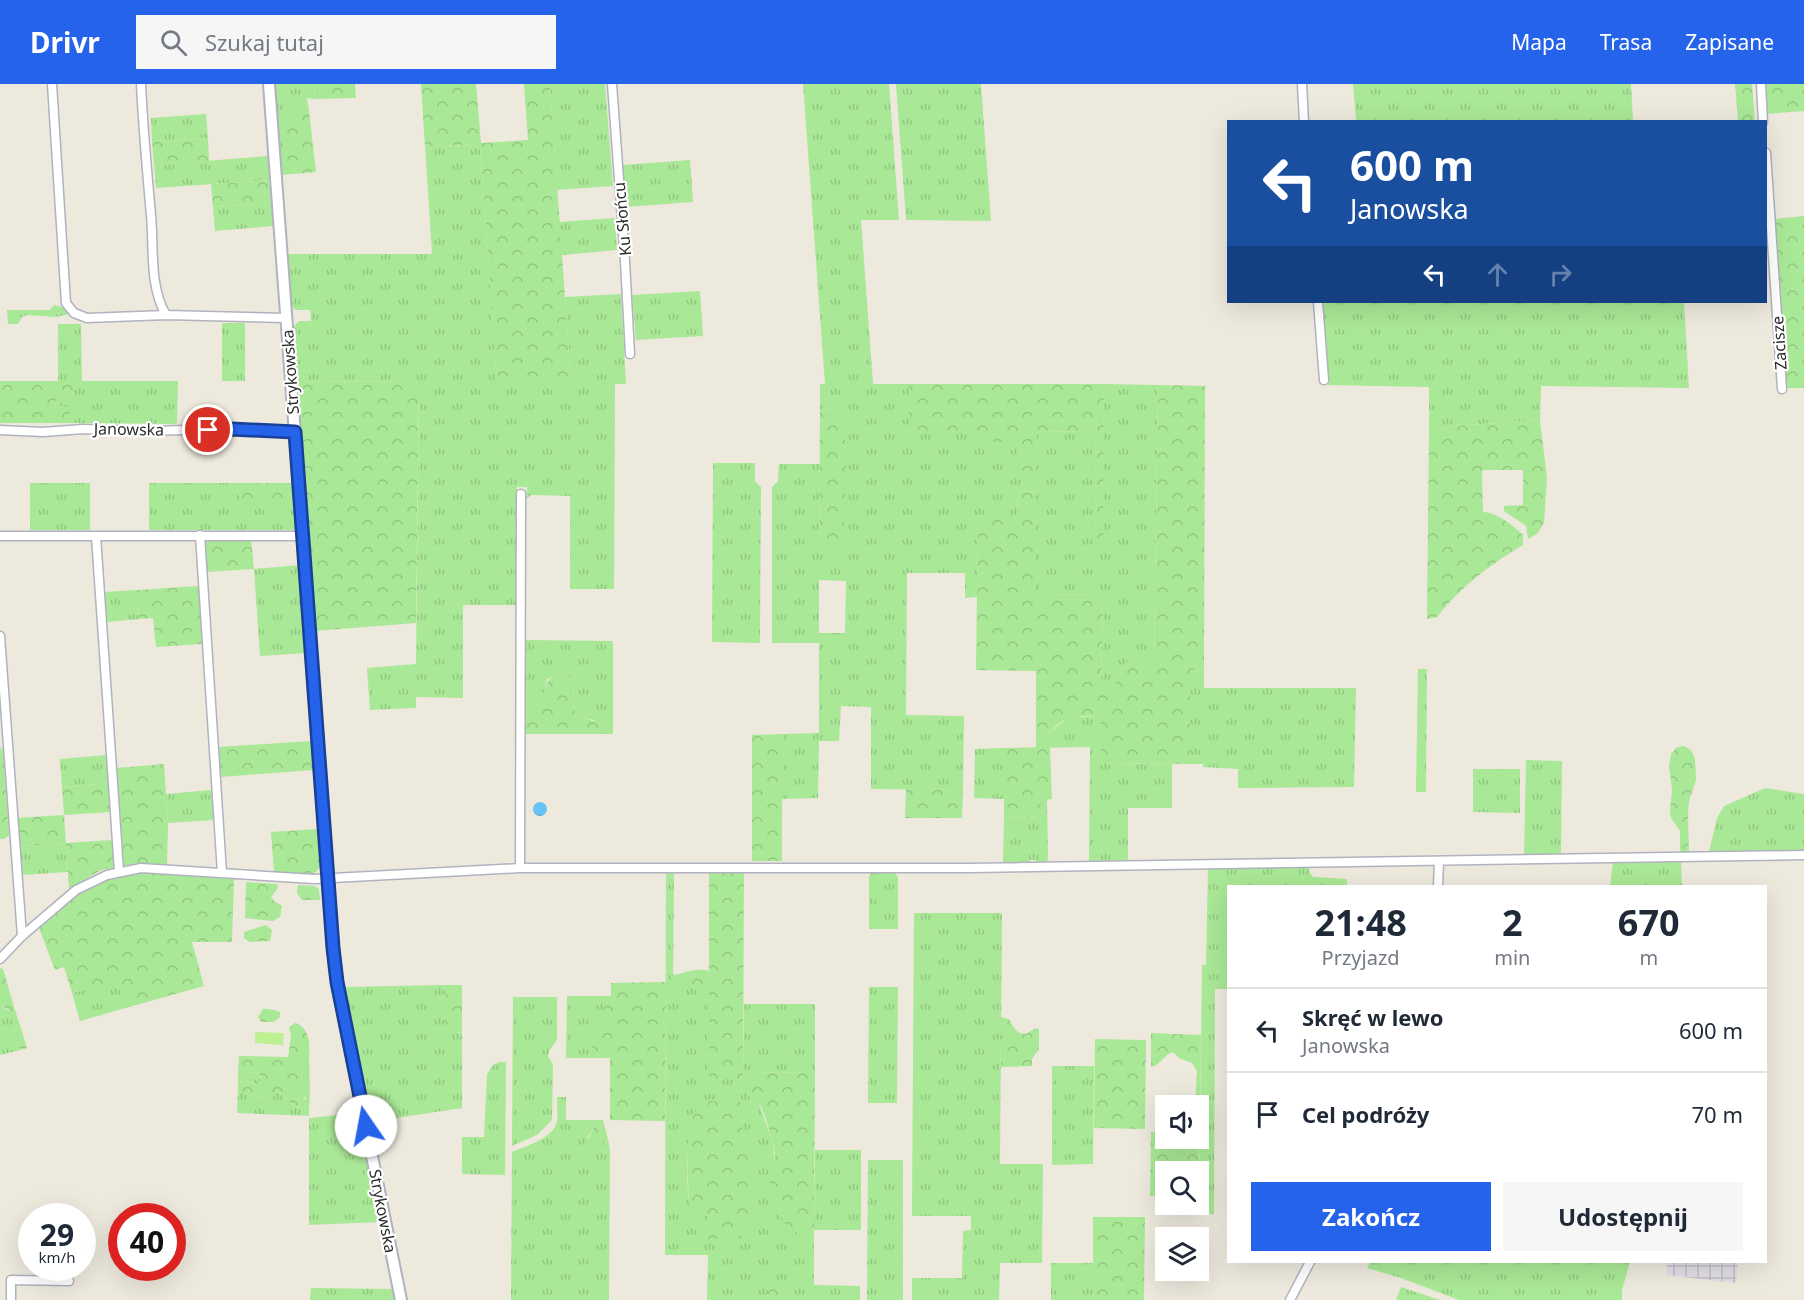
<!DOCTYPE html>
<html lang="pl">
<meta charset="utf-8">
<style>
:root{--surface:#fff;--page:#f6f6f7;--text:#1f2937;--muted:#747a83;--line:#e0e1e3;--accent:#2563eb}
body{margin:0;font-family:"Noto Sans",sans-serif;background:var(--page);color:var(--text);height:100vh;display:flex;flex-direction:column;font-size:22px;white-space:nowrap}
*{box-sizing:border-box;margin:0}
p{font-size:20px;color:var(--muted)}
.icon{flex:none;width:33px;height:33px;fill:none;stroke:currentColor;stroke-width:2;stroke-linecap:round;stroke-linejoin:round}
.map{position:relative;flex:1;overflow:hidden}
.details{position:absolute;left:1227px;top:801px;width:540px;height:378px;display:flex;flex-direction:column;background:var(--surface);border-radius:0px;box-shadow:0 6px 24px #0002}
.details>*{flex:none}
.banner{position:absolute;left:1227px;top:36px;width:540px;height:183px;border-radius:0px;box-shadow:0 6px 24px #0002;background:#1a4fa0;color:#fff;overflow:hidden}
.buttons{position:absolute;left:1155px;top:1011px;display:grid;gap:12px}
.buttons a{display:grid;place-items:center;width:54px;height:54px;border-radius:0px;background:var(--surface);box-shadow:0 6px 24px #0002;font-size:30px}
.speed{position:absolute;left:18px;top:1119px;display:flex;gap:12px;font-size:30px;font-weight:700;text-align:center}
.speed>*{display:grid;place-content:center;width:78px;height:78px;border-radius:50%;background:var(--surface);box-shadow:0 6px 24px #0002;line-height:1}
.speed small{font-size:15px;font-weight:400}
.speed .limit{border:9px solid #d22;background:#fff;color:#111}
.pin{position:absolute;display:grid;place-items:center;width:51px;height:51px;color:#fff;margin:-26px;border:3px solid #fff;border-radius:50%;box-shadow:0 2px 6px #0007}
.me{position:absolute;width:66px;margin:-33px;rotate:348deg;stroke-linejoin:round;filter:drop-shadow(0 0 4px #0008)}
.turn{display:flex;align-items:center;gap:21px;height:126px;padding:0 24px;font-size:27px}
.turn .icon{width:78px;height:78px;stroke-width:2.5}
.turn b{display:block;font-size:42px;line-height:51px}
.lanes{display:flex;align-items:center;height:57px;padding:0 24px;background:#0003;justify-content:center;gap:30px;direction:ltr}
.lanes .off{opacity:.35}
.eta{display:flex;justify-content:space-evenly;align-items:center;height:102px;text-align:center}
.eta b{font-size:36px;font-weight:700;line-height:42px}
.button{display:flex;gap:12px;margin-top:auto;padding:12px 24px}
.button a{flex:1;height:69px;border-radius:0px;background:var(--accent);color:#fff;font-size:24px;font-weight:700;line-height:69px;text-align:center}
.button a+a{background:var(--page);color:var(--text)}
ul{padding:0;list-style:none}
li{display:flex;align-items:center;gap:18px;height:84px;padding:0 24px;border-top:2px solid var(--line)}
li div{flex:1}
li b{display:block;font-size:22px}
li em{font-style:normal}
header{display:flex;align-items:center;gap:36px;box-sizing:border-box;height:84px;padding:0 30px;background:var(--accent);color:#fff}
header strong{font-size:28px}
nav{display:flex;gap:33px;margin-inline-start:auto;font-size:21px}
.search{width:420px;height:54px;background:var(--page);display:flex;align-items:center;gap:15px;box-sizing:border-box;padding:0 21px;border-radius:0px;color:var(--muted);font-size:22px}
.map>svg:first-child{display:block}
.industrial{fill:url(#industrial-grid)}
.grass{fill:url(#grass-tufts);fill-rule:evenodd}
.forest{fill:url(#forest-crowns)}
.pitch{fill:#bdf091}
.water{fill:url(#water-ripples)}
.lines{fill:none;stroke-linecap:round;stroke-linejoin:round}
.minor-casing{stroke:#b1b2c0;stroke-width:11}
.tertiary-casing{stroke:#b1b2c0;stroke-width:14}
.minor{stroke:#fff;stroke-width:8}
.tertiary{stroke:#fff;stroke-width:10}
.route-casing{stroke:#184099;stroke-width:15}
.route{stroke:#2563eb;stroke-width:10}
.labels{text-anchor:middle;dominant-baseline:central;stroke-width:4.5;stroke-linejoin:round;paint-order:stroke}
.street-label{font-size:16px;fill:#2c2c2c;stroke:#fff}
</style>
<header>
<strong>Drivr</strong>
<div class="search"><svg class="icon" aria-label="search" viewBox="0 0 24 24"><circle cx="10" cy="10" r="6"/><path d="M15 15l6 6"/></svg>Szukaj tutaj</div>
<nav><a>Mapa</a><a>Trasa</a><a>Zapisane</a></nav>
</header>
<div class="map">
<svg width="1804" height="1216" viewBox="0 0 1804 1216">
<defs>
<pattern id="industrial-grid" width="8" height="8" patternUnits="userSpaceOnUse" patternTransform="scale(1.5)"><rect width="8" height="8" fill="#e1dee6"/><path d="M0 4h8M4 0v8" fill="none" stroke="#c1bfc5"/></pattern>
<pattern id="grass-tufts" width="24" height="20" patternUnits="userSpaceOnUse" patternTransform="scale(1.5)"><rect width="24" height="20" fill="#a9e896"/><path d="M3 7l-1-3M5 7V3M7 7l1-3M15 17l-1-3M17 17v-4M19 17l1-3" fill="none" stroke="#92c781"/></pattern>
<pattern id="forest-crowns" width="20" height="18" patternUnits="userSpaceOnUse" patternTransform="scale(1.5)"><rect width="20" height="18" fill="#a9e896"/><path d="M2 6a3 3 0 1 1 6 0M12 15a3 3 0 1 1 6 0" fill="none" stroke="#92c781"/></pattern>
<pattern id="water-ripples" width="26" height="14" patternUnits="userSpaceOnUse" patternTransform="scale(1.5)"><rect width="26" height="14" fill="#69c2f7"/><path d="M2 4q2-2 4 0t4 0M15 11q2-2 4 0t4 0" fill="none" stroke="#579ec8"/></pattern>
</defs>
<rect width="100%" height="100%" fill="#eee9dd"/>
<path class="industrial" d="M1667 1178H1738L1736 1199 1666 1191Z"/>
<path class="grass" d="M274 0H314L315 15 307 14 309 27H300L293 36 277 40Z
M550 0H605L613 102 557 106Z
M803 0H889L899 136H861L873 300H909V347H987V358H1017V386H1036V347L1092 348V454H1102L1104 300 1158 301 1154 576 1128 577 1110 610H1101L1103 511 1036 510V408L1018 407 1017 434H978L977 513 965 514V489H907L906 631 964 632 963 706 871 705V623L841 622 839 657H819L818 714 782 715V650L819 649V559H772V403L778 397 779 380H820L819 464H842L846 373 836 326 820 325V300H825ZM819 496 846 497 845 549H819Z
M896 0H981L991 137 906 136Z
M1353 0H1631L1633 37H1356Z
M206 30 208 54 152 57 151 34Z
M480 61 497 298 571 299 565 213 621 210 626 300H615L614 505H570V412L531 411 526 415 527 403H517L516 521H463V614L416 613V624L370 626 367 584 416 580 419 298 297 297 292 244 299 237H311L310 226H296L290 221 287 170H432L425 62Z
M268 72 269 96 156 104 154 81Z
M690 76 693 118 626 123 623 81Z
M271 119 273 142 215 147 213 123Z
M615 134 617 166 562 171 559 138Z
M700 207 703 252 636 256 632 211Z
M1321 218H1684L1689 304 1541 302 1540 336 1453 342 1429 349V303L1327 301Z
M54 221 66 224 69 230 56 233 27 231 22 233 18 240H8L7 226H50Z
M222 239H245V297H222Z
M58 240H81L82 297H178L177 340 70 339V327L57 321 55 318 60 313 74 308 73 298 58 297Z
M713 379H755V397L761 403 760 559 712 558Z
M30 399H90V446H30Z
M149 399H239V422H296L298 446H149Z
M300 481 306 569 260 572 254 485Z
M137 506 139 535 107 538 105 508Z
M525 556 613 557V650H598L599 643 594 636 576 633C571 616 578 606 567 589L561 588 547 595C544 613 542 618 525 622Z
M1204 585V604H1356L1354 703 1238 704V685L1203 683V680H1190V586Z
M1418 585H1427L1426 708H1416Z
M1072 633H1101V679L1172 680V724H1128V776L1089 777 1090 663 1036 664V655C1050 653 1057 638 1072 633Z
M1004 664V715L974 714 975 665Z
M107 671 109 699 62 703 60 675Z
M1526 676 1562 677 1561 771 1524 772Z
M1473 685H1520V729L1473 728Z
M1765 704 1804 710V767L1709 768 1717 734 1724 722Z
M212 706 214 736 168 739 166 710Z
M1041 715H1047L1048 776 1045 778 1038 779 1035 776H1030L1028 779H1003L1004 733 1041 734Z
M66 759 68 788 21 791 19 762Z
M1613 777H1681L1682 802H1610Z
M1309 782 1310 789 1313 793 1347 795V802H1228V905H1215L1214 1130 1199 1131 1202 881H1206L1208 784Z
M666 787 674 788 673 904H709L743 995 744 920H815V988L754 989 746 995 749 1012 759 1020 772 1055 775 1075 771 1085 770 1101 801 1151 814 1145 815 1066H861V1146H814V1201L860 1202V1216H790V1212L782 1203 777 1202 769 1205 766 1216H707L708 1171H665ZM708 1018H742L743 1057H752L743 1141 708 1155V1132L690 1122C686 1105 685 1038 697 1026H708Z
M872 787H893L898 793V845H869V793Z
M914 829H1002L1000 1080H1043L1042 1179H1000L999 1216H912V1194H962L963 1147 971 1146V1132H912Z
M121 895 129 923 80 937 72 909Z
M445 901 442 922 458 949 462 948V1024L370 1038 343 903Z
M869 903H898L897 1019H868Z
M567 912H603V944L590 960 600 974H566Z
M513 913H557V956L549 967 548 972 553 981 552 1036 537 1051 512 1062Z
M0 921 8 927 15 926 20 941 15 942 12 948 20 966 0 971Z
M303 974H309L310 1007 303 1016 301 998Z
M499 978H506L505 1091 462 1090V1053H484L487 990 493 981Z
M1052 982H1094L1093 1080 1052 1081Z
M257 988C260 992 261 996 258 1001L245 997 238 998V990Z
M238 1006 251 1012 269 1014 279 1008 294 1022 309 1024V1032L237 1029Z
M557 1013H566V1036H595L594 1043 587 1055 605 1060 608 1055 610 1066 609 1216H511L512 1068C526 1062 552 1055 557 1038 558 1031 557 1021 557 1013Z
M358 1029 380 1138 309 1141V1034Z
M868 1076H903V1216H867Z
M1370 1178H1630L1622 1206V1216H1459L1401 1194 1367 1184Z
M1051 1179H1093V1216H1051Z
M1401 1203 1440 1216H1396Z
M311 1204 393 1205 396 1216H310Z"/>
<path class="forest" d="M314 0H355L356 14 315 15Z
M421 0H476L481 59 528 56 524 0H550L571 299H497L480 61 425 62Z
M1735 0H1752L1755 37H1738Z
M1764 0H1804V27L1766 30Z
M300 27H309L316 88 281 91 277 40 292 36Z
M208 54 209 77 154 81 152 57Z
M269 96 271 119 213 123 211 100Z
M1804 132V304H1786L1774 135Z
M0 297H74V308L60 313 55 318 57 321 67 323 70 327V339H0Z
M297 297 419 298 416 539 314 547Z
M909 300H1104L1103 454H1092V348L1037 347 1036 387 1017 386V358H987V347H909Z
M1158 301 1205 302 1204 585 1190 586V680L1101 679V633C1091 633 1077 631 1067 635 1054 640 1050 653 1036 655V587L976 586 978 434H1017L1018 407 1036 408V510L1103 511 1101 610H1110L1128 577 1154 575Z
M820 325 836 326C853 342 844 438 842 464H819Z
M1540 336 1547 394 1544 439 1537 450 1528 455 1526 442 1504 427V422L1523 421V386H1482L1483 428C1496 428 1513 441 1523 451V461C1491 480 1460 503 1437 533L1427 535 1429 349 1453 342Z
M239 399H295L296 422H239Z
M209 455H251L254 485 207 488 205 460Z
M198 502 202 560 156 563 153 534 139 535 137 506Z
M562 588 567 589C578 606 571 616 576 632L597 638 600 643 598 650H524L525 622C556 615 536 594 562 588Z
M782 650V777H752V651Z
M312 657 314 686 221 693 219 663Z
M1684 662 1691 666 1695 675 1696 696 1689 717 1688 729 1689 769H1680V747L1671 734 1670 727 1672 705 1669 682 1671 670 1677 663Z
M0 663 3 666 9 751 4 755H0Z
M1050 663 1052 715 1041 716V734L1004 733V664Z
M164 680 168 739 167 781 141 779 124 782 117 684Z
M109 699 111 728 64 731 66 759 112 756 114 784 101 786 69 805 66 759 19 762 17 734 64 731 62 703Z
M906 705 963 706 962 734H905Z
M318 745 321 782 314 790 274 788 271 748Z
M709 787H744L743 995H709V904H673V891C686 889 696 883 709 887Z
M141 788 234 795 232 858H192L204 902 129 923 120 896 72 909 64 883 55 886 39 844 71 814 103 795Z
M246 798 277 800 278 804 271 813 274 817 282 822 280 833 273 837 245 834Z
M298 801 315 802 319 806 320 816H302L297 809Z
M266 841 272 846 270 857 250 858 244 854V848Z
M0 884 3 885 15 926 12 928 0 921Z
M666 898 665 1037 610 1036V974H600L590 960 592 952 603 944V912H611V899Z
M445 901H462V948H454L444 938 442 922Z
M263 925H269L280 928V933L274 938H261L258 933Z
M1001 933 1009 935C1014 944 1015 949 1026 950L1035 944 1039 945V965L1032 975V982L1001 983Z
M295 939C310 944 310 960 309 974H303L301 998 303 1016 306 1015V1008L310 1007 309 1024 294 1022 279 1008 270 1014 251 1012 238 1006V998L245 997 257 1001 260 998V992L257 988 238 990 239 972 288 973 291 952 289 943Z
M20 941 27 964 20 966 12 948 15 942Z
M1151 949 1201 951 1199 1114 1198 1088H1166L1165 1113 1150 1112 1151 1048 1157 1047 1169 1057 1173 1055 1198 1054V1022L1195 1021 1197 987 1192 979 1179 974 1173 968C1163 971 1161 981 1151 983Z
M1095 955 1146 956 1145 1045 1094 1044Z
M815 988 814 1146 801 1151C778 1141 768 1111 770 1088 771 1083 774 1079 775 1075 777 1068 764 1027 760 1021 757 1018 753 1015 749 1012L746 995 753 989Z
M708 1017 743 1018V1056L752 1057V1141H743L742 1154 708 1155V1132L690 1133C689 1111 682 1041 697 1026H708Z
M595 1036H603L608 1055 599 1066 593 1068 589 1066 586 1060 594 1043Z
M1093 1133H1145L1144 1216H1093Z
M777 1202H782L790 1212V1216H766L769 1205Z"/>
<path class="pitch" d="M255 948 284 949 283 961 255 959Z"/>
<path class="water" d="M533 725a7 7 0 1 1 14 0a7 7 0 1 1-14 0Z"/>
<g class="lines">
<g class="minor-casing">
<path id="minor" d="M52 0 66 219 74 229 87 234 166 231 286 234
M141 0C143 44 147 87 151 131 154 163 149 202 166 231
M612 0 625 177 630 270
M1302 0 1304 38
M1761 0 1763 38
M1766 69 1782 305
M1318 218 1324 296
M0 346 43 348 83 345 149 347 221 345 295 348
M200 451 222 789
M0 452H303
M96 452 119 787
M0 552 22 852
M520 784 521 410
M1438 802 1439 777
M0 875 22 852 76 806 107 791 141 784 314 795 520 784H971L1804 771
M11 1216V1196L69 1197
M1290 1216 1310 1178"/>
</g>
<g class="tertiary-casing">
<path id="tertiary" d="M269 0 333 864 337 898 401 1216"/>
</g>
<use href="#minor" class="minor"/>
<use href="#tertiary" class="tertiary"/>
</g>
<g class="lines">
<g class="route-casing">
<path id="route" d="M208 346 231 345 295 348 333 864 337 898 366 1042"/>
</g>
<use href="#route" class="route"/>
</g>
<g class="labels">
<g class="street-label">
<text transform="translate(622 135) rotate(-95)">Ku Słońcu</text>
<text transform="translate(1779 259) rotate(-94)">Zacisze</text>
<text transform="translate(290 288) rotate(-94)">Strykowska</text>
<text transform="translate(129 345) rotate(1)">Janowska</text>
<text transform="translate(383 1127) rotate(79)">Strykowska</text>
</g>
</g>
</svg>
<div class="buttons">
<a><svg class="icon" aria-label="sound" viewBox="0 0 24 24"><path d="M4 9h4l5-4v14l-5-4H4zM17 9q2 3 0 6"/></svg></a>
<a><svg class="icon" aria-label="search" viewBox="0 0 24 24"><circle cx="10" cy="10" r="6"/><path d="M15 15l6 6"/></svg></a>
<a><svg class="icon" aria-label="layers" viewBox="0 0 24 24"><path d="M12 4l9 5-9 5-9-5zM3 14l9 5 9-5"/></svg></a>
</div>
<div class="speed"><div>29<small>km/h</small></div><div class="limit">40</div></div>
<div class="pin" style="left:208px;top:346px;background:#d93025"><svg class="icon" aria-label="arrive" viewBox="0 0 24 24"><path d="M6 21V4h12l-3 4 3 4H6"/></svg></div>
<svg class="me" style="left:366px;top:1042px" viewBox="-20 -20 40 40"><circle r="19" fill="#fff"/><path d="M0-13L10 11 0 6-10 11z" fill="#2563eb"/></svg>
<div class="banner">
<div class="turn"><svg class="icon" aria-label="left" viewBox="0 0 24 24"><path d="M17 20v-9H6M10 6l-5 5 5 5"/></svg><div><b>600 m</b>Janowska</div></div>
<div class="lanes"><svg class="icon" aria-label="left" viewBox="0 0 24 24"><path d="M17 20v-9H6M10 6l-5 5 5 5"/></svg><svg class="icon off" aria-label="ahead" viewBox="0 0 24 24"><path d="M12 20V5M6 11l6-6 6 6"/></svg><svg class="icon off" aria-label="right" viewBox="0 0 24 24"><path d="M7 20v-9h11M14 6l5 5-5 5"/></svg></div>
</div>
<section class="details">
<div class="eta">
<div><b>21:48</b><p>Przyjazd</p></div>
<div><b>2</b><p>min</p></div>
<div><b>670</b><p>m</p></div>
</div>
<ul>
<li><svg class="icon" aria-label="left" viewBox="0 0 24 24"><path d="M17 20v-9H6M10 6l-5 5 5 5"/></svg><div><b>Skręć w lewo</b><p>Janowska</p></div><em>600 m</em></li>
<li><svg class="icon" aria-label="arrive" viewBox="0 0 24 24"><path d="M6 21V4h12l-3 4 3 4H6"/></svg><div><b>Cel podróży</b></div><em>70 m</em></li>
</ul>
<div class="button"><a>Zakończ</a><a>Udostępnij</a></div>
</section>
</div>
